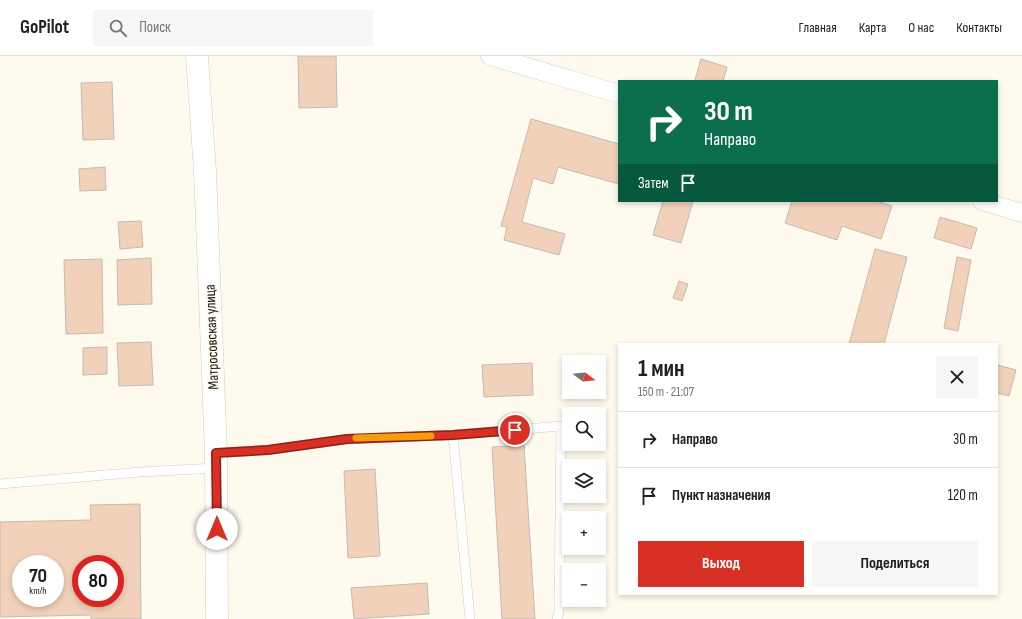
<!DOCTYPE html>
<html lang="ru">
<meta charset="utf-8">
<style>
:root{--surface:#fff;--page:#f6f6f6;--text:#202124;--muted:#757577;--line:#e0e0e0;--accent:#d93025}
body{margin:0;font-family:"Sofia Sans Condensed",sans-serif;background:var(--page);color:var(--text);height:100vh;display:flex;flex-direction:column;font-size:15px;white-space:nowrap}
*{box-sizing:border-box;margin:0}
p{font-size:13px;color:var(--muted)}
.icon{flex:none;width:22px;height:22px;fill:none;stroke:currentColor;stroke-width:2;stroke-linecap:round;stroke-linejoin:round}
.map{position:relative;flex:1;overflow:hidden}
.panel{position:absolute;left:618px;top:287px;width:380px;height:252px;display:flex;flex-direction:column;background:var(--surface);border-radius:0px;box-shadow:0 2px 6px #0003}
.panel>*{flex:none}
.hud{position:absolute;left:618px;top:24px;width:380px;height:122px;border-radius:0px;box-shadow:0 2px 6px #0003;background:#0b6e4f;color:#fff;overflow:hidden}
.needle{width:26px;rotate:106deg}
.fabs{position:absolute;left:562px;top:299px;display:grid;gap:8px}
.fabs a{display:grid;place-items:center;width:44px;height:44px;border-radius:0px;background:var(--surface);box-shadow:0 2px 6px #0003;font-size:20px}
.speed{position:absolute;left:12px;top:499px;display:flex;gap:8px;font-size:20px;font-weight:700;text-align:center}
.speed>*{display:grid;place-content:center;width:52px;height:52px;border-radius:50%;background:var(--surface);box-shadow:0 2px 6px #0003;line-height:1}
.speed small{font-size:10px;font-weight:400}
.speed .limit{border:6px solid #d22;background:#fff;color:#111}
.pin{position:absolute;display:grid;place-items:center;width:34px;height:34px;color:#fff;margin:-17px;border:2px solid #fff;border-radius:50%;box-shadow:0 1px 4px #0007}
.me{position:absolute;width:44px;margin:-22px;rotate:0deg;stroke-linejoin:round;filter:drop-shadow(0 0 3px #0008)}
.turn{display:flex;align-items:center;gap:14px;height:84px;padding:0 20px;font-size:18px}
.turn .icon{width:52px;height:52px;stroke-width:2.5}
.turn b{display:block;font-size:28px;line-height:34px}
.then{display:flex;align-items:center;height:38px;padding:0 20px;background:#0003;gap:8px;font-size:15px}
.round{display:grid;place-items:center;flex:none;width:42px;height:42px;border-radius:0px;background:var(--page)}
.head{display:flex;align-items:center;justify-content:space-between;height:68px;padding:0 20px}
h1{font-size:24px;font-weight:700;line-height:30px}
.primary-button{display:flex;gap:8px;margin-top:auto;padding:8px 20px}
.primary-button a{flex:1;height:46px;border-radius:0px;background:var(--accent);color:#fff;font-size:16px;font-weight:700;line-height:46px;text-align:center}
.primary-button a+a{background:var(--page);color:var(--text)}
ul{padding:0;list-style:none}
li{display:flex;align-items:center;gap:12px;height:56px;padding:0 20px;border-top:1px solid var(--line)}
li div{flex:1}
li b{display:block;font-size:15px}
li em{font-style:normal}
header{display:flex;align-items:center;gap:24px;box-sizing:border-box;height:56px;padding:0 20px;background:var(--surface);border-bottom:1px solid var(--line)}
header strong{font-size:19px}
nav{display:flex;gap:22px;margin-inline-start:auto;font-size:14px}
.search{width:280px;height:36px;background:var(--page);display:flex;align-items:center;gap:10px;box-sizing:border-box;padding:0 14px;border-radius:0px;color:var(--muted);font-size:15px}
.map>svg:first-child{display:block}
.building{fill:#f1d1b9;stroke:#c5bab2;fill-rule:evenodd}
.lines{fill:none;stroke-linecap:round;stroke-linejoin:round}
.lane-casing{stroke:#d1cdc1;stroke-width:10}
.street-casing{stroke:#d1cdc1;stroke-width:19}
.highway-casing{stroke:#d1cdc1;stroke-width:23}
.lane{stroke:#fff;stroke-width:9}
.street{stroke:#fff;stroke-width:18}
.highway{stroke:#fff;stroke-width:22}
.route-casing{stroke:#8d1f18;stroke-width:10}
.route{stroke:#d93025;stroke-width:7}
.slow{stroke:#f59e0b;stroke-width:7}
.labels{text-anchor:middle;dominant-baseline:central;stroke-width:3;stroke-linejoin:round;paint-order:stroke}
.street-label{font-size:15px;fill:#181713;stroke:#fefaed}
</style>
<header>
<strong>GoPilot</strong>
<div class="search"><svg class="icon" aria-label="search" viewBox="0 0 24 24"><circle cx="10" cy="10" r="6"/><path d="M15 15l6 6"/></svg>Поиск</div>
<nav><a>Главная</a><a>Карта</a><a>О нас</a><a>Контакты</a></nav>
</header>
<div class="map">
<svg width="1022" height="563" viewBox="0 0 1022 563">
<rect width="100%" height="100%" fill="#fefaed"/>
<path class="building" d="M298 0H336L337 51 299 52Z
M701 3 727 11 723 25H698L695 24Z
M112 26 114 83 83 84 81 27Z
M531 63 619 88V128L558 111 553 128 533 122 522 166 565 178 559 199 504 184 507 171 501 170Z
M105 111 106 134 80 135 79 113Z
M663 145H693L681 187 653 179Z
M792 145H876L892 150 881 183 842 170 837 184 785 167Z
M940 161 977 172 971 193 934 182Z
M141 165 143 191 120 193 118 166Z
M875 193 907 201 884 288H849Z
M957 201 971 204 958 275 944 272Z
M151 202 152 248 118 249 117 204Z
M102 203 103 277 66 278 64 204Z
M679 225 688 228 682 245 673 242Z
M151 286 153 329 119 330 117 287Z
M107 291V318L83 319V292Z
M532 307 533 339 484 341 482 309Z
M998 309 1016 314 1009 340 997 337V314Z
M524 389 535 563H502L492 391Z
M375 413 380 500 348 502 344 415Z
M140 448 141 563H91V559L0 561V466L91 464 90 449ZM21 508H55V542H21ZM81 508H115V542H81Z
M427 527 429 558 354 563 351 532Z"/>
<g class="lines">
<g class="lane-casing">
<path id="lane" d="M453 379 470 563
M216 397 268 394 347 383 453 379 561 370 559 555 557 563
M0 428 140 416 216 412"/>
</g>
<g class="street-casing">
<path id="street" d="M490 0 619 38
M982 145 1022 157"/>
</g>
<g class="highway-casing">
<path id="highway" d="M197 0 205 115 216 397 217 563"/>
</g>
<use href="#lane" class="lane"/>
<use href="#street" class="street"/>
<use href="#highway" class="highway"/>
</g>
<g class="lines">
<g class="route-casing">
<path id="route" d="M217 473 216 397 268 394 347 383 453 379 515 374"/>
</g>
<use href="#route" class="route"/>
<path class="slow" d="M356 382 431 380"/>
</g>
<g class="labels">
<g class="street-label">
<text transform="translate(212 281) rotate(-92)">Матросовская улица</text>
</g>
</g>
</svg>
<div class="fabs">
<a><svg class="needle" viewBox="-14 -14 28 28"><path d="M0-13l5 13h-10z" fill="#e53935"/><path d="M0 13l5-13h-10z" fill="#757577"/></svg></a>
<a><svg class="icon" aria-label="search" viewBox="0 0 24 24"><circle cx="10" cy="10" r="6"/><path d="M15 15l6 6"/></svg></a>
<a><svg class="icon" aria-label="layers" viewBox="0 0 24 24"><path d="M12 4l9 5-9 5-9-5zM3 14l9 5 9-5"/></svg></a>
<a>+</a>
<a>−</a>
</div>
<div class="speed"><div>70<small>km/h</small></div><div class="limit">80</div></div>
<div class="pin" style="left:515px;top:374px;background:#d93025"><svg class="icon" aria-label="arrive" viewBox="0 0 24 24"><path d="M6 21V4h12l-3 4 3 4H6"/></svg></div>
<svg class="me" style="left:217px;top:473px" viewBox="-20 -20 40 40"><circle r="19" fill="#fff"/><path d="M0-13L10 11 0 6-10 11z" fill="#d93025"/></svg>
<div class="hud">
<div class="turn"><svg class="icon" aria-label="right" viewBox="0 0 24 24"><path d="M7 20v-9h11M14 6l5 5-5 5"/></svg><div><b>30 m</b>Направо</div></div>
<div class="then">Затем<svg class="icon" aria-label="arrive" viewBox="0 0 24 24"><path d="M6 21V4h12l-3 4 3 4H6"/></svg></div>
</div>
<section class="panel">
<div class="head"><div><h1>1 мин</h1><p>150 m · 21:07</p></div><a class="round"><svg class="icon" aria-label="close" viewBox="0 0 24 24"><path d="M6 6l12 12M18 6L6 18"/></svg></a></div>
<ul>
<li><svg class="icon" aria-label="right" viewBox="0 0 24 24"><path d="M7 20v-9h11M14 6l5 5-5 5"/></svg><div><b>Направо</b></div><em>30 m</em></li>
<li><svg class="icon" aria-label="arrive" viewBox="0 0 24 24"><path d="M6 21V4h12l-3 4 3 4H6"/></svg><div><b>Пункт назначения</b></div><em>120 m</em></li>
</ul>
<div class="primary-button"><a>Выход</a><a>Поделиться</a></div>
</section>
</div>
